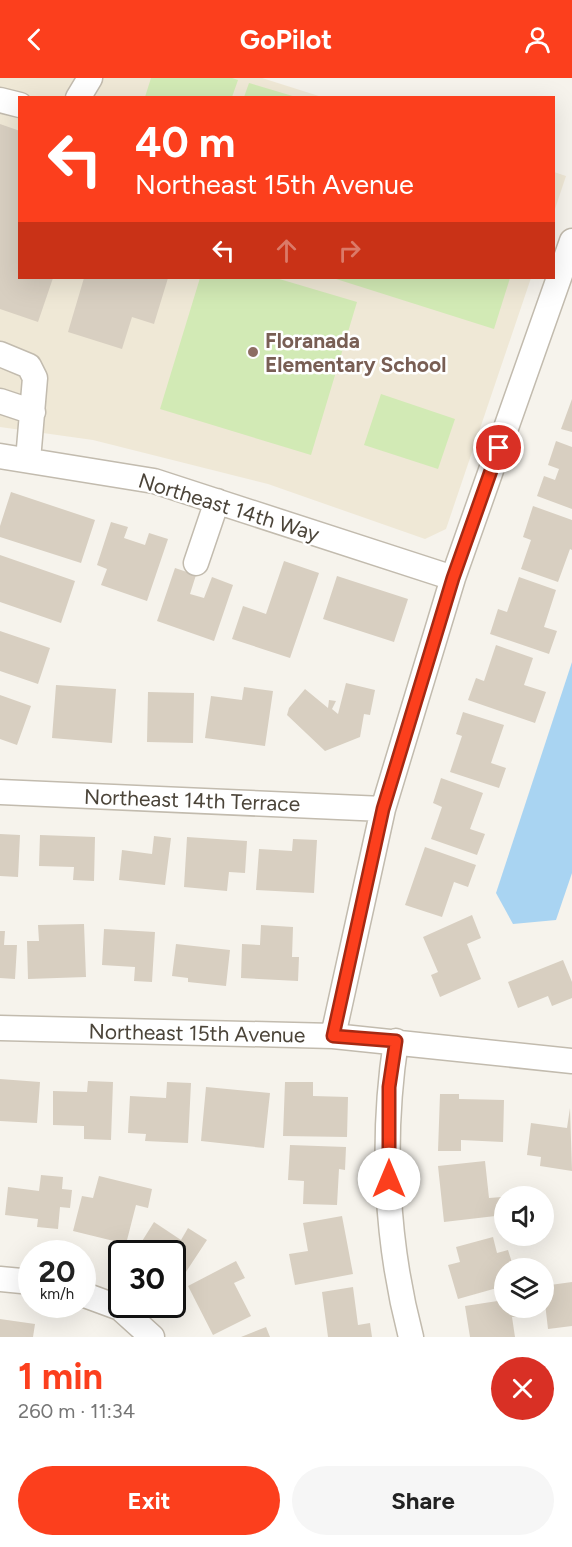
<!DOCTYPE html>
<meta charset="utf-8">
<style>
:root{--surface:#fff;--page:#f6f6f6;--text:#222;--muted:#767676;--accent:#fc3f1d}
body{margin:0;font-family:Figtree,sans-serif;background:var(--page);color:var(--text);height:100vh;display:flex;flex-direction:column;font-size:22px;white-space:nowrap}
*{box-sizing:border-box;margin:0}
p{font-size:20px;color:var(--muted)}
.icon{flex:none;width:33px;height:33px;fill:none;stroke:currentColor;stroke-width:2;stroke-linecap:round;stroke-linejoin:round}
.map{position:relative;height:1259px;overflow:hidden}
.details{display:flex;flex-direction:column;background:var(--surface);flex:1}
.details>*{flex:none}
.hud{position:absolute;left:18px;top:18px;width:537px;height:183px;border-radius:0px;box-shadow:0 6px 24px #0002;background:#fc3f1d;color:#fff;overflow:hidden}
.tools{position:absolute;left:494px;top:1108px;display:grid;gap:12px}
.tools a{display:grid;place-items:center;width:60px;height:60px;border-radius:50%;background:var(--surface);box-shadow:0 6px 24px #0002;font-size:30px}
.speed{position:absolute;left:18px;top:1162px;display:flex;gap:12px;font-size:30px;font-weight:700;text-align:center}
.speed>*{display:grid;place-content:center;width:78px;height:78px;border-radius:50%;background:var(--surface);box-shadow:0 6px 24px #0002;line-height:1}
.speed small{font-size:15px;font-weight:400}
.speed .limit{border:3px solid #111;border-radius:9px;background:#fff;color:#111}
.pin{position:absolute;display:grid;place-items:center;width:51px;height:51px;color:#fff;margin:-26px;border:3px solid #fff;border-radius:50%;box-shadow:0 2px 6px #0007}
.me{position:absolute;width:66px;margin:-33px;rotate:0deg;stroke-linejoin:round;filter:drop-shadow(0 0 4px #0008)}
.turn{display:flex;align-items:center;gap:21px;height:126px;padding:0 18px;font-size:27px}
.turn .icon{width:78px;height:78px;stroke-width:2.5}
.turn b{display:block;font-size:42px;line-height:51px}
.lanes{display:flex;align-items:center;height:57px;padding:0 18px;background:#0003;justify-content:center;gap:30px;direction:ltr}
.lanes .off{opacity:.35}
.round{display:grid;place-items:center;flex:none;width:63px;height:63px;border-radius:32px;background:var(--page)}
.overview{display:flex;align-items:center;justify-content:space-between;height:102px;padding:0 18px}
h1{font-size:36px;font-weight:700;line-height:45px;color:var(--accent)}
.primary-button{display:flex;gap:12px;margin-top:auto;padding:12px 18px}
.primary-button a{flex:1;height:69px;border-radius:36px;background:var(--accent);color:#fff;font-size:24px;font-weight:700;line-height:69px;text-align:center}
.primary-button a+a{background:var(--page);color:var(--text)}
header{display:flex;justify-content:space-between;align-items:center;height:78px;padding:0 18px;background:var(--accent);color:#fff;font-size:27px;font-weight:700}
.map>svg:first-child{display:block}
.education{fill:#efe8d6}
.green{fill:#d2eab5}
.water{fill:#a9d4f2}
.building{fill:#d8cfc1}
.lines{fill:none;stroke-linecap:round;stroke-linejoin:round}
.minor-casing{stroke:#c2bbae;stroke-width:27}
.minor{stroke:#fff;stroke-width:24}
.route-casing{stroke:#a42913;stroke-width:15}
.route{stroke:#fc3f1d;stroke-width:10}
.education-dot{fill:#8d6e63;stroke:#fff;stroke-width:2}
.labels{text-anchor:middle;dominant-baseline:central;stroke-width:5;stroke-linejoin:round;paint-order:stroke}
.education-label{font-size:21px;font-weight:bold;fill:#785e54;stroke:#fff;text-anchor:start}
.street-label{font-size:21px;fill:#4b4439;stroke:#fff}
</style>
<header><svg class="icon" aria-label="back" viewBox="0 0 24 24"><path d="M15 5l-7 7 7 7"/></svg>GoPilot<svg class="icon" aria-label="person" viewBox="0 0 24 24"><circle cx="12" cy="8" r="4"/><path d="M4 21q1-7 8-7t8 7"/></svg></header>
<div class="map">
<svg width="572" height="1259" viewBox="0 0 572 1259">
<rect width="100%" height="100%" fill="#f6f3ec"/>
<path class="education" d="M0 0H262L322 19 20 20V200H531L446 451 425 461 268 406 93 362 0 349Z
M554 94 566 98 554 134Z"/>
<path class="green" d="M151 0H232L238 2 232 19H145Z
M249 5 296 19H244Z
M200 200H276L357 224 311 377 160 331Z
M333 200H510L494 251Z
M381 316 455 341 438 391 364 367Z"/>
<path class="water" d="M572 584V795L556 842 513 846 496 815Z"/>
<path class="building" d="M0 46 20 53V200H53L38 244 0 231Z
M84 200H168L154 246 132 239 122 271 68 254Z
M572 321V354L561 351Z
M556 363 572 369V431L537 418 544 398 555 402 559 391 548 387Z
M11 414 95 442 81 485 0 459V448Z
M533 428 572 442V472L570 471 558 504 521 491 531 462 523 459Z
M111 444 128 449 124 460 145 467 149 455 168 461 147 523 101 507 107 491 97 487Z
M0 477 75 503 61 545 0 524Z
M284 483 319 495 290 580 232 561 243 528 266 536Z
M175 490 196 497 190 516 204 520 212 499 233 507 214 563 157 543Z
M337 498 408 521 394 564 323 541Z
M519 499 556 512 544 549 557 553 549 576 490 556 498 531 507 534Z
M0 553 50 570 38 606 0 593Z
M496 567 533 580 524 607 546 614 535 645 468 622 476 600 484 603Z
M346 605 375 612 370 637 364 636 360 659 325 673 287 637 289 630 305 611 328 630 329 622 336 623 332 631 338 636Z
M56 607 116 611 112 665 52 660Z
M244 609 273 613 265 668 205 660 211 618 242 622Z
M148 614 194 615 193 665 147 664Z
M0 617 31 628 17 667 0 661Z
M463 634 504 647 491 685 506 690 499 710 450 694 462 658 456 656Z
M441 700 483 715 470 751 485 756 477 777 431 761 442 729 433 725Z
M0 756 20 757 18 799 0 798Z
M40 757 95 759 94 803 73 802 74 789 39 788Z
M154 758 171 760 165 807 119 802 122 772 152 776Z
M187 759 247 763 245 795 229 794 227 813 184 809Z
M293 761 317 762 314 815 256 812 259 771 292 773Z
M425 769 476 787 468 809 454 804 442 839 405 827Z
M472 837 481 860 467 866 481 901 440 919 431 897 438 894 423 859Z
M84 846 86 899 28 901 27 863H39L38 847Z
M261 847 293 849 292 879H299L298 903 241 900 242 866 260 867Z
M104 851 155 854 152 904 134 903 135 889 102 887Z
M0 853H5L4 867H17L15 901 0 900Z
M176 866 230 872 226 908 188 904V900L172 898Z
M563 882 572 904V920L552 928 548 918 518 930 508 904Z
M0 1001 40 1004 37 1045 0 1043Z
M88 1003 113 1004 111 1062 84 1061V1048L53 1047V1013L87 1014Z
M167 1004 191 1005 188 1065 145 1063 146 1056 128 1055 130 1018 166 1020Z
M285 1004H313V1018L348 1019 347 1059 283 1058Z
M206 1009 270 1015 264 1070 201 1063Z
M440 1016H459V1021L504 1022 503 1064 461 1062V1073H438Z
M570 1030 572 1093 540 1088 541 1079 527 1077 531 1045 567 1050Z
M290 1067 346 1069 345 1092 339 1091 337 1127 303 1126 304 1103 288 1102Z
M485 1083 489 1120 502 1119 504 1137 444 1144 438 1088Z
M41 1097 63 1099 62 1111 72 1112 70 1130 60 1129 58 1151 37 1149 38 1141 5 1137 8 1109 39 1113Z
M99 1098 152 1111 148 1130 136 1127 126 1166 73 1153 82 1118 93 1120Z
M342 1138 353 1196 295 1207 289 1176 308 1173 303 1145Z
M154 1144 181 1162 188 1150 207 1162 178 1206 172 1202V1176H134Z
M493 1159 497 1175 508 1172 514 1191H504V1208L458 1221 448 1187 460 1184 456 1169Z
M236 1183 245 1200 234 1205 251 1238 213 1257 188 1208Z
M572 1204V1248L548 1251 543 1208Z
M353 1209 358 1247 370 1245 372 1259H328L322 1214Z
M504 1222V1230H521L522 1238 512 1239 515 1259H470L465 1228Z
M0 1241 35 1246 33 1259H0Z
M266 1249 270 1259H241Z"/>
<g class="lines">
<g class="minor-casing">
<path id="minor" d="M78 20 90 0
M0 22 20 27
M0 276 29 288 35 300 28 382
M0 323 33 334
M0 378 154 403 453 500
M196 485 217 423
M0 714 383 731
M0 950 333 958 572 983
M333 958 383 731 453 500 572 163
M396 963C381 1061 386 1164 411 1259
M0 1201 32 1204
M82 1216 120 1230 152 1259"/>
</g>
<use href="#minor" class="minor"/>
</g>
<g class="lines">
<g class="route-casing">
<path id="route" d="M389 1101V1009L396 963 333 958 383 731 453 500 499 370"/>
</g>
<use href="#route" class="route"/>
</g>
<circle class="education-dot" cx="253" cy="274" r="6"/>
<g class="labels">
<g class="education-label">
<text x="265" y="262">Floranada<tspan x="265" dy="24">Elementary School</tspan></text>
</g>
<g class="street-label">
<text transform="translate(229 429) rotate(17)">Northeast 14th Way</text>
<text transform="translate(192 722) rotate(2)">Northeast 14th Terrace</text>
<text transform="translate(197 955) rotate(1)">Northeast 15th Avenue</text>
</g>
</g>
</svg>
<div class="tools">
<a><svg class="icon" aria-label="sound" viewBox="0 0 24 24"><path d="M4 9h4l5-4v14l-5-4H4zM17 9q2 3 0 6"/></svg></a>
<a><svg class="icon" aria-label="layers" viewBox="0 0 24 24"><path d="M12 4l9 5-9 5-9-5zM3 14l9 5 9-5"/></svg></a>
</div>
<div class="speed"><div>20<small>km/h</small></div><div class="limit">30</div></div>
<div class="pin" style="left:499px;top:370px;background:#d93025"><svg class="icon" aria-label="arrive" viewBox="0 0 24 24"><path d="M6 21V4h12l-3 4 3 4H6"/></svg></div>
<svg class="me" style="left:389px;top:1101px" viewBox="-20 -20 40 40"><circle r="19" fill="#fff"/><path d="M0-13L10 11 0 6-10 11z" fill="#fc3f1d"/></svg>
<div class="hud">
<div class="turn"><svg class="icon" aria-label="left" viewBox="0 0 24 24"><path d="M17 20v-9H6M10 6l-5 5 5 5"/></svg><div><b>40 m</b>Northeast 15th Avenue</div></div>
<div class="lanes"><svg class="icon" aria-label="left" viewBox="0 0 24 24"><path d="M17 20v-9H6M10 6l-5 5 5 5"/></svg><svg class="icon off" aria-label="ahead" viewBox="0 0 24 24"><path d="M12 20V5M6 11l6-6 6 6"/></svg><svg class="icon off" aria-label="right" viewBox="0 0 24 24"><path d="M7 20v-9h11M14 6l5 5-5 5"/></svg></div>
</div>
</div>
<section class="details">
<div class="overview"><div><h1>1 min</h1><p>260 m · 11:34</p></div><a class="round" style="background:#d93025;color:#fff"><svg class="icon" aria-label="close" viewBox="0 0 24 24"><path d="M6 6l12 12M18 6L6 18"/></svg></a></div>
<div class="primary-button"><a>Exit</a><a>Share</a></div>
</section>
